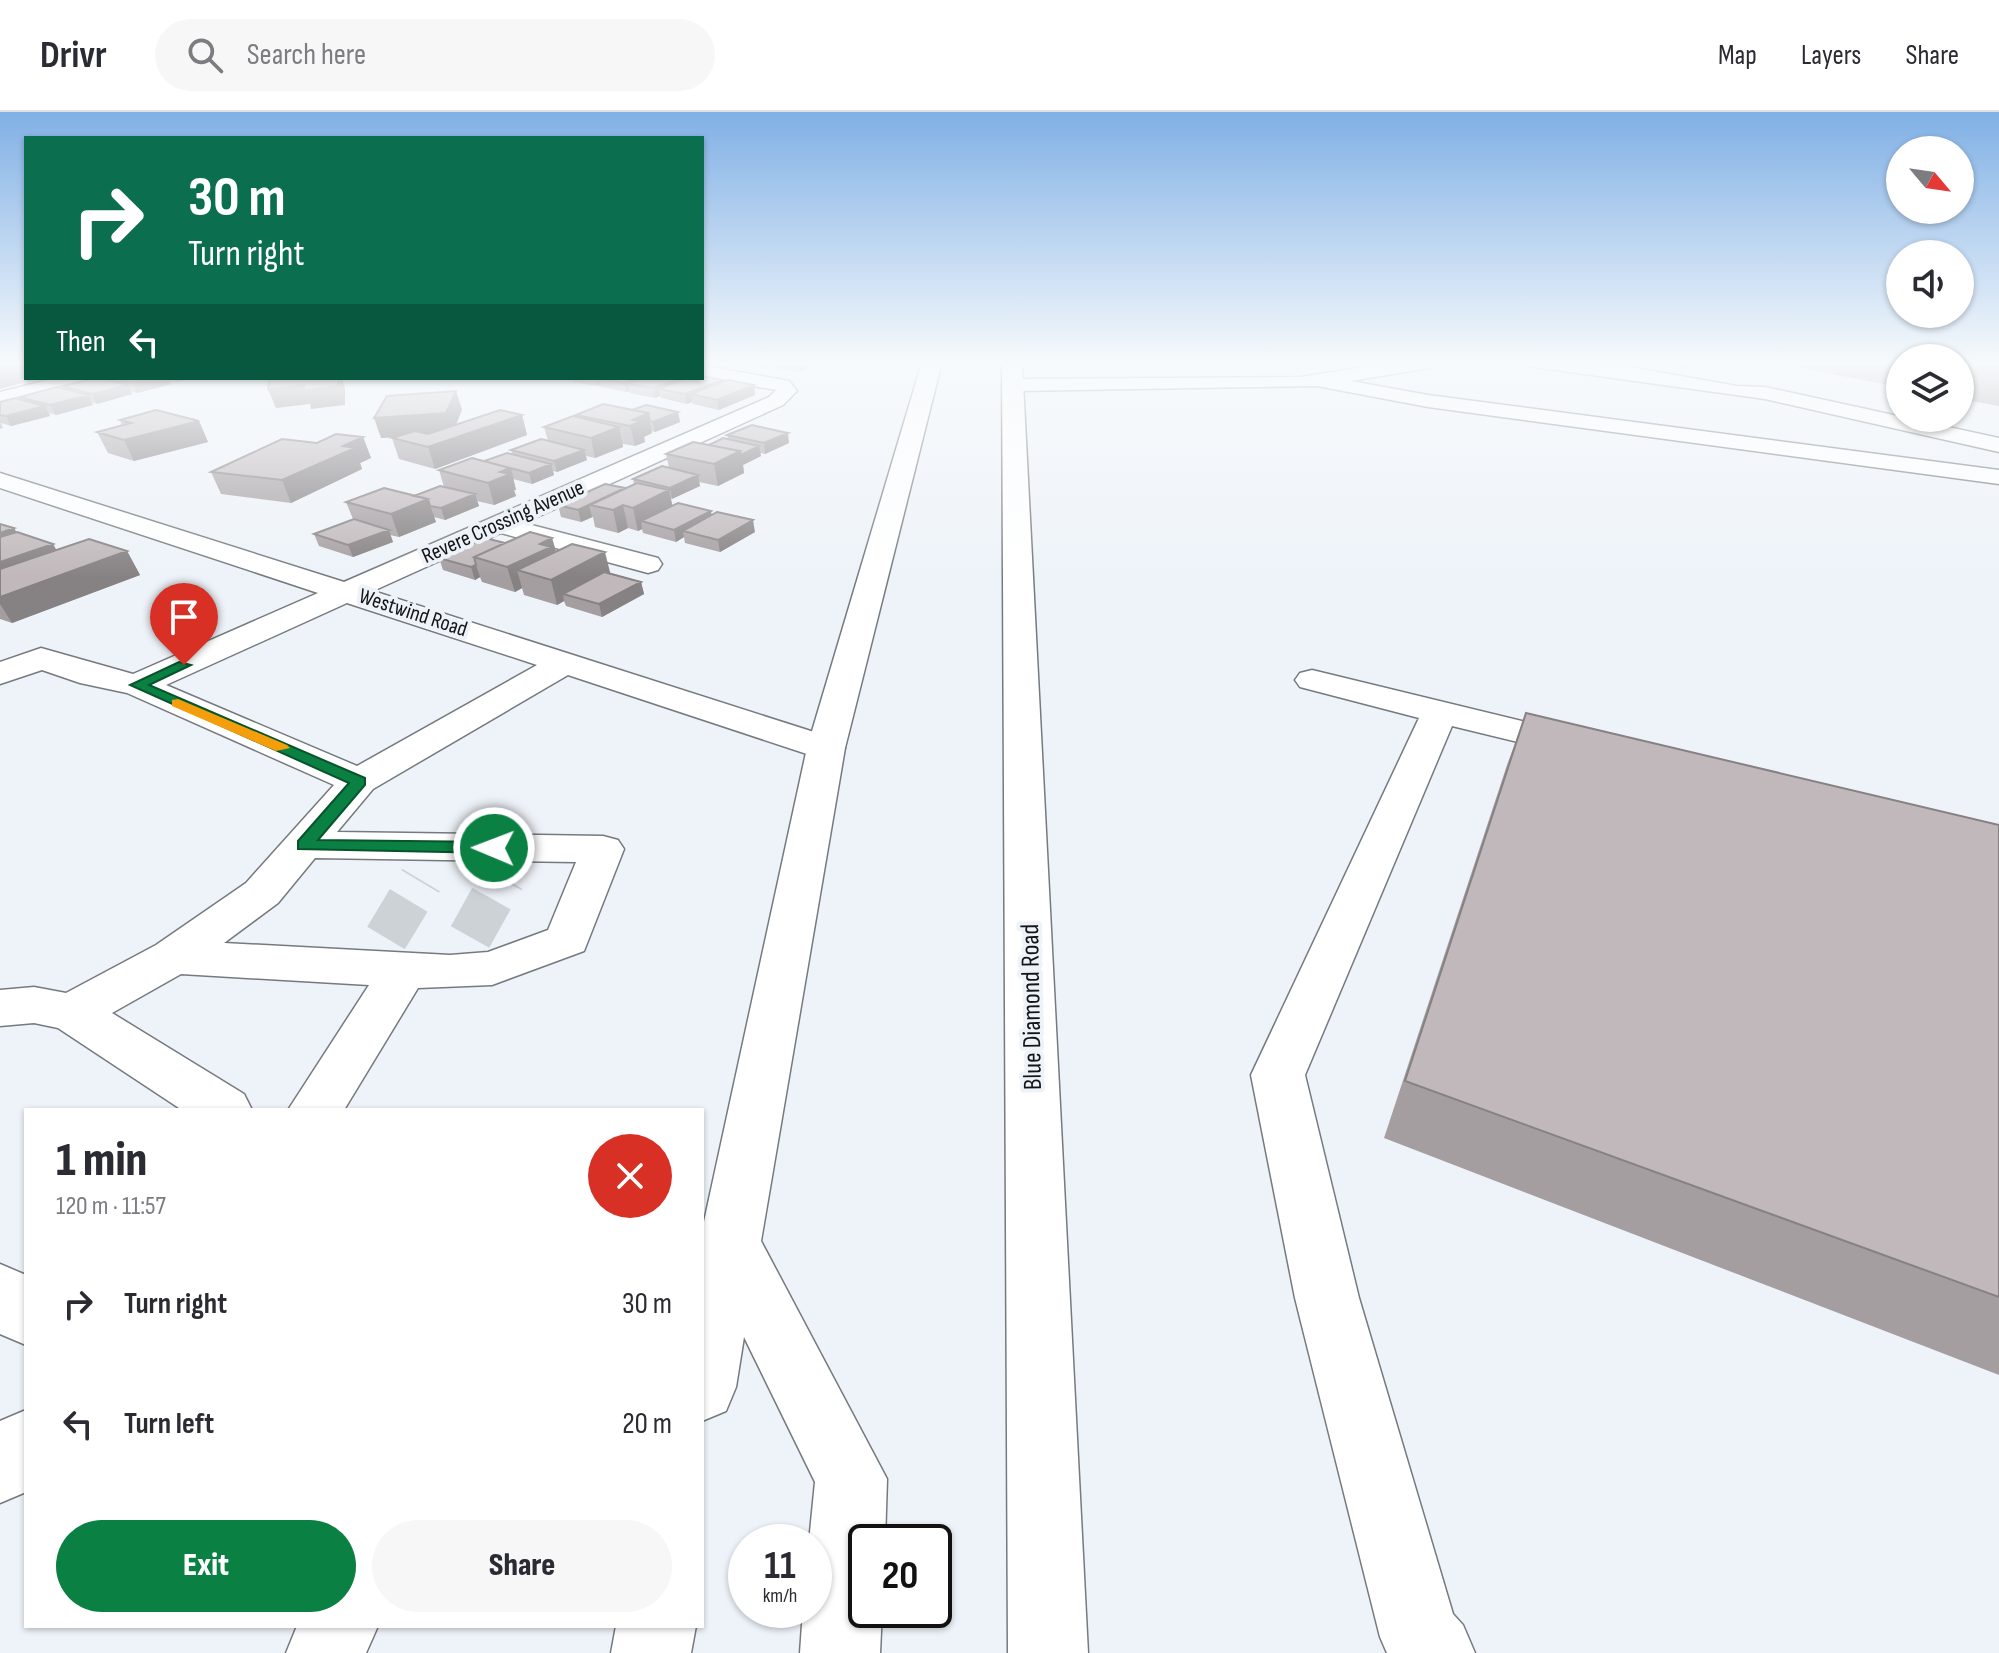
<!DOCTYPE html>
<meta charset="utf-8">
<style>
:root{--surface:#fff;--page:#f7f7f7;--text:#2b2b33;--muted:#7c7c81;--line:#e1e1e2;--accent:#0b8043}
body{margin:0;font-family:"Sofia Sans Condensed",sans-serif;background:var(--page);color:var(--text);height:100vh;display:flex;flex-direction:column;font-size:30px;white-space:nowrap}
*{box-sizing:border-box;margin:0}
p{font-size:26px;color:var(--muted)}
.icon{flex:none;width:44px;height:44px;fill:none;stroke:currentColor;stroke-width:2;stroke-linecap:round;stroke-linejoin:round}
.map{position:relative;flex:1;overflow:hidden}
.drawer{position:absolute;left:24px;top:996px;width:680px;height:520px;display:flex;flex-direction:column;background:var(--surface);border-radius:0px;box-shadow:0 2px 6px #0004}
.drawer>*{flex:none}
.banner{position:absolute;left:24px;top:24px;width:680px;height:244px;border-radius:0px;box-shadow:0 2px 6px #0004;background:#0b6e4f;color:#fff;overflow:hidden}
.needle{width:52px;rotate:119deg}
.controls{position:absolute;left:1886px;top:24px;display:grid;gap:16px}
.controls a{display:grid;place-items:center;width:88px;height:88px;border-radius:50%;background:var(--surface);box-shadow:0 2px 6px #0004;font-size:40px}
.speed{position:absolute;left:728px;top:1412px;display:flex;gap:16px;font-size:40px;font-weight:700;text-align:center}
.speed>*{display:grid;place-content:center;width:104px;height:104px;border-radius:50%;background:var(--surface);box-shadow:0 2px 6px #0004;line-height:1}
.speed small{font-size:20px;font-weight:400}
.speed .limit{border:4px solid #111;border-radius:12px;background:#fff;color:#111}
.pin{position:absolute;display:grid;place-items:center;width:68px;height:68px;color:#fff;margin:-82px -34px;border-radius:50% 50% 50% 0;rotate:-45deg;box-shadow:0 0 8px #0007}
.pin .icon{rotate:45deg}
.me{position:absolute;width:88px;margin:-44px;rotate:271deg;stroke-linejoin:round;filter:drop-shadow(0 0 6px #0008)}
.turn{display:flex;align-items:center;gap:28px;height:168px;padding:0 32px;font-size:36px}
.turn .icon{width:104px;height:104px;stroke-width:2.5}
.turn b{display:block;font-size:56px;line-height:68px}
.then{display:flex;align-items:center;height:76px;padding:0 32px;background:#0003;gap:16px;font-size:30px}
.round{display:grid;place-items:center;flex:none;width:84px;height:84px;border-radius:42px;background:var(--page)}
.headline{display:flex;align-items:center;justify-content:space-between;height:136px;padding:0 32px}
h1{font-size:48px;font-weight:800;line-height:60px}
.button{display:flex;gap:16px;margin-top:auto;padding:16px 32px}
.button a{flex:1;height:92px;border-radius:48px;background:var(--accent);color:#fff;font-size:32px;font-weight:800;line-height:92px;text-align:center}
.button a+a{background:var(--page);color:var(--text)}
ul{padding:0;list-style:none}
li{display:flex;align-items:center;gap:24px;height:120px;padding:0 32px}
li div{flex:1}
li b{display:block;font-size:30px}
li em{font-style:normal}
header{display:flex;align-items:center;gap:48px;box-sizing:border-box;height:112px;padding:0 40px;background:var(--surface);border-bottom:2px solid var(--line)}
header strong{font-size:38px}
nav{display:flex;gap:44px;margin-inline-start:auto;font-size:28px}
.search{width:560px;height:72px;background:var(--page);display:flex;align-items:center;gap:20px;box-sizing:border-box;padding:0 28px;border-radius:44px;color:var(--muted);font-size:30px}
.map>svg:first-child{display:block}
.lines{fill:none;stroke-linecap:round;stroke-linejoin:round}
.minor-tunnel{stroke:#cdd2d7;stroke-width:44;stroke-dasharray:44 22;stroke-linecap:butt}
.minor-casing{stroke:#757a7f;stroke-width:3}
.highway-casing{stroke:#757a7f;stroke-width:3}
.minor{fill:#fff;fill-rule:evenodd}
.highway{fill:#fff;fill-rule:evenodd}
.wall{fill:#a59ea1}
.shaded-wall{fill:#868183}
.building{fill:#c0b8bb;stroke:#868183;stroke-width:2}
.route{fill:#0b8043;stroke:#07532c;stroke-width:2}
.slow{fill:#f59e0b}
.labels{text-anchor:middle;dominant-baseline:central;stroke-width:8;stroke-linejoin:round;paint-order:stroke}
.far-street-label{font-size:22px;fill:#121416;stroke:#eef3f9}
.street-label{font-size:26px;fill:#121416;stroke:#eef3f9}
</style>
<header>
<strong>Drivr</strong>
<div class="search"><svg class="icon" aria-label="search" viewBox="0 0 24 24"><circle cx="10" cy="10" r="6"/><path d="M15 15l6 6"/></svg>Search here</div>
<nav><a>Map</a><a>Layers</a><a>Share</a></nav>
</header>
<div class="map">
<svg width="1999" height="1541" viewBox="0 0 1999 1541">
<rect width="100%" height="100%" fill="#eef3f9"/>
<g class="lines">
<path class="minor-tunnel" d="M470 825 503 766
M386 826 421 768"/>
<g class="minor-casing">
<path id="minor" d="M1395 250H1439L1429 256 1351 269 1428 283 1999 358V372L1428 295 1317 274 1012 279 1002 273 1012 267 1301 265Z
M1523 250 1625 254 1737 274 1765 275 1999 326V340L1765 287 1526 254Z
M702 253 789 269 797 279 783 293 524 411 658 446 662 452 658 458 648 461 501 421 373 479 839 628 845 636 839 644 826 647 813 644 568 563 373 677 337 720 603 724 618 728 624 737 584 839 492 873 418 876 344 998H288L369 873 181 862 112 901 244 982 252 998H182L58 916 34 911 0 914V878L34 875 66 881 156 833 246 771 334 673 127 581 80 571 42 558 0 572V550L41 536 133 562 318 481 0 376V361L344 470 769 285 776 278 702 265ZM347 491 537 553 357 654 166 573ZM315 746 576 750 548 818 488 840 450 843 224 831 278 791Z
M56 266H90L87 270 0 292V280Z
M1312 558 1592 626 1598 634 1592 642 1579 645 1452 614 1305 963 1359 1186 1453 1502 1463 1513 1475 1541H1387L1380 1525 1295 1186 1251 963 1419 606 1300 575 1295 568 1300 561Z
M0 1152 26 1163V1233L0 1222Z
M26 1298V1380L0 1391V1309Z
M297 1514H378L366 1541H286Z"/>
</g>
<g class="highway-casing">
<path id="highway" d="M922 250H942L845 636 761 1129 887 1367 885 1430H866V1498H882L880 1541H800L803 1498H814V1430H809L815 1370 744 1225 736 1275 726 1299 702 1309V1119L807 636Z
M1002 250H1022L1088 1541H1008Z
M616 1514H696L691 1541H611Z"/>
</g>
<use href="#minor" class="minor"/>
<use href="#highway" class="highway"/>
</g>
<path class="wall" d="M0 250H26V266H43L29 269 20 267 22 271Z
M740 250H823L799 260 773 256V253L765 256 740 252Z
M1652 250H1695L1683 256Z
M1769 250H1900V275Z
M1960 250H1999V294L1960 287Z
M103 266H194L177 270 169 269 171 272 137 281 131 279 132 282 97 292 91 290 93 293 56 303 49 301 50 304 11 314 1 311 3 316 0 317V290L22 288 20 285 65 278 63 274Z
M553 266H702L722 268V271L754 273 755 283 719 298 693 292 692 290 687 292 661 286 660 284 655 286 630 281V279L626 280 601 275 600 273 597 274 573 270 572 267 568 269Z
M456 279 462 298 456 313 522 303 527 323 435 357 399 347 392 326 395 325 381 326Z
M632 298 678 300 680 310 655 320 652 319V321L644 325 645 330 635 334 623 332V335L595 346 586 344 587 348 557 360 553 359 554 363 532 372 513 367 516 378H514L516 384 494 393 477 389 479 394 445 408 434 405 436 410 399 425 390 423 393 430 353 445 319 434 314 422 353 407 346 390 414 384 444 375 439 358 512 342 511 338 548 329 544 315 577 305 576 303Z
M120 308 199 309 208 330 134 349 108 341 97 320 122 313Z
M727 323 789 331 765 342 760 341 761 344 743 353 744 361 718 374 699 370 700 374 671 387 672 394 711 399V404L755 420 720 440 685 431 684 425 676 430 643 421 642 417 638 419 628 416 618 421 595 415 593 405 581 410 561 405 558 393 625 376 634 372 633 367 669 356 666 342 728 327Z
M363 325 371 346 360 351 362 357 291 391 221 382 211 360 317 331Z
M0 412 14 416 16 420 53 432 56 438 127 439 140 463 12 511 0 507Z
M552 426 556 440 610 461 641 470 644 482 602 505 566 494 564 489 557 493 524 483 522 476 515 480 482 470 480 465 475 468 443 458 439 446 505 431Z
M1526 601 1999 713V1263L1384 1026 1507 653Z"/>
<path class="shaded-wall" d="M26 250V263L19 251Z
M764 250H772L773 253 765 256Z
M800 250H823L799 260 798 251Z
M1686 250H1695L1683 256Z
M12 253 22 271 0 277V256Z
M27 266H43L29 269Z
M152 266H168L171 272 137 281 133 271Z
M175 266H194L177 270Z
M342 266 345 276V293L311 297 310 292 276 296 268 277Z
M595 266H599L600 273 597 274Z
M636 266H659L628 272 630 279 626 280 624 271Z
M680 266H689L659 277 660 284 655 286 653 276Z
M722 268 723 278 691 282 692 290 687 292 685 282Z
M128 273 132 282 97 292 92 282Z
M754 273 755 283 719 298 717 288Z
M456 279 462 298 452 321 381 326 374 306Z
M88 283 93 293 56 303 50 293Z
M45 294 50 304 11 314 6 304Z
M678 300 680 310 655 320 653 310Z
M648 301 652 321 644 325 645 330 635 334 630 314 633 308Z
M522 303 527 323 435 357 428 335Z
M199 309 208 330 134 349 124 328Z
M619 315 623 335 595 346 591 326Z
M788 321 789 331 765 342 764 331Z
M363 325 371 346 360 351 362 357 291 391 282 368 343 334Z
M759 334 761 344 743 353 744 361 718 374 714 352 740 339Z
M584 338 587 348 557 360 554 349Z
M551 352 554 363 532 372 529 361Z
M511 356 516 378H514L516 384 494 393 488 371 500 360Z
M698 363 700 374 672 387 670 376Z
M669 378 674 401 641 409 642 417 638 419 633 396Z
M475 382 479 394 445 408 441 396Z
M428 387 436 410 399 425 391 402Z
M589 393 592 405 581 410 578 398Z
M623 393 628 416 618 421 613 398Z
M711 399 713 411 683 419 684 425 676 430 674 418Z
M753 408 755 420 720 440 718 428Z
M14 416 28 440 0 449V421Z
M389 418 393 430 353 445 348 433Z
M552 426 559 450 517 458 522 476 515 480 507 455 540 432Z
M53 432 66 455 0 479V450Z
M127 439 140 463 12 511 0 492V485Z
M605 440 611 464 563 482 564 489 557 493 551 468Z
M476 453 480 465 475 468 471 455Z
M641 470 644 482 602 505 599 492Z"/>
<path class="building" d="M0 250 12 253 0 256Z
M1968 250H1999V255Z
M702 264 722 268 685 282 659 277 688 266H702Z
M96 266H101L128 273 92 282 63 274Z
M113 266H152L133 271Z
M270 266H338V274L304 278V273L268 277Z
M599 266H636L624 271Z
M644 266H680L653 276 628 272Z
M728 268 754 273 717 288 691 282Z
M57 275 88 283 50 293 20 285Z
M456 279 446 301 374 306 387 284Z
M15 286 45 294 6 304 0 303V290Z
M603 292 648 301 633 308 641 309 630 314 576 303Z
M646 293 678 300 653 310 650 309 648 301 632 298Z
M156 298 199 309 124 328 97 320 131 311 120 308Z
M500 298 522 303 428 335 392 326 415 319 428 322Z
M573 304 619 315 591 326 544 315Z
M752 313 788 321 764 331 727 323Z
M336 322 363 325 343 334 355 336 282 368 211 360 282 327 317 331Z
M723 326 759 334 741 343 740 339 709 333Z
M541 327 584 338 554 349 511 338Z
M693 330 740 339 714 352 666 342Z
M507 341 551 352 529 361 484 349Z
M472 346 510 356 500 360 510 362 488 371 439 358Z
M662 354 698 363 670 376 633 367Z
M637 371 669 378 633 396 623 393 613 398 590 393Z
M605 372 625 376 578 398 558 393Z
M440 374 475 382 441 396 430 394 428 387 414 384Z
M384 376 428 387 391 402 346 390Z
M678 391 711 399 674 418 641 409Z
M717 400 753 408 718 428 683 419Z
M354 407 389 418 348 433 314 422Z
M0 412 14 416 0 421Z
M17 420 53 432 0 450V425Z
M530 420 552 426 540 432 551 435 507 455 474 445Z
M485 426 505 431 474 445 476 453 471 455 439 446Z
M89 427 127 439 0 485V457Z
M572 432 605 440 551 468 517 458Z
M604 460 641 470 599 492 563 482Z
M1526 601 1999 713V1185L1405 969Z"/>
<linearGradient id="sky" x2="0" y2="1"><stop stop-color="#80b0e5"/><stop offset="0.54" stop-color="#f7fafc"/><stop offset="1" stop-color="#f7fafc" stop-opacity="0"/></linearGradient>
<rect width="1999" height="465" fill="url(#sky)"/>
<path class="route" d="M179 550 191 553 149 573 365 666V673L318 728 494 730 503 736 494 741 298 737V729L349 671 130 573Z"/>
<path class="slow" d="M178 587 287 633 290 636 276 639 172 594V588Z"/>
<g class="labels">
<g class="far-street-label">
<text transform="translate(503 410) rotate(-24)">Revere Crossing Avenue</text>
<text transform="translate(413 501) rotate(18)">Westwind Road</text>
</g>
<g class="street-label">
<text transform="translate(1032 895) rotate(-91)">Blue Diamond Road</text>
</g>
</g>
</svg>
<div class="controls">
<a><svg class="needle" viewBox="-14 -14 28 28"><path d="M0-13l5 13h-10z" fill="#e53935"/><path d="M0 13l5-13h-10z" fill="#7c7c81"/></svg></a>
<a><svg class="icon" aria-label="sound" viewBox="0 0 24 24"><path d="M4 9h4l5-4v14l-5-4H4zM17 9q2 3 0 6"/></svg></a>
<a><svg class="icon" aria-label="layers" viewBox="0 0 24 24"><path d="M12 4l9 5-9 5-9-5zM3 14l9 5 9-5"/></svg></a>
</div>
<div class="speed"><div>11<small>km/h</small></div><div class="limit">20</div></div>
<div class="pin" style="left:184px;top:553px;background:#d93025"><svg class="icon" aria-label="arrive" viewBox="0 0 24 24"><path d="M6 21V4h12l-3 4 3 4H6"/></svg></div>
<svg class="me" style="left:494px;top:736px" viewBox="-20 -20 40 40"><circle r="17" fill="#0b8043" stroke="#fff" stroke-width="3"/><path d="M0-11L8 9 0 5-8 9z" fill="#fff"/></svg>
<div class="banner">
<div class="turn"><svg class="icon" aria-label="right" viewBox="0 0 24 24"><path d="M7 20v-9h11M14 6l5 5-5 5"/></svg><div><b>30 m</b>Turn right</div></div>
<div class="then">Then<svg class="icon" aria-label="left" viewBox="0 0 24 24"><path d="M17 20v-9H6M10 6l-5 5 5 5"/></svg></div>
</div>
<section class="drawer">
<div class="headline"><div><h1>1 min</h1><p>120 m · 11:57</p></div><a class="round" style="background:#d93025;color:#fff"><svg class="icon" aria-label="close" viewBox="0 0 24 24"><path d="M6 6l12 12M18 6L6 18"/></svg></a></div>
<ul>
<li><svg class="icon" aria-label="right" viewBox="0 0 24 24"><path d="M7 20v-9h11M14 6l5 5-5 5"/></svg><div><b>Turn right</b></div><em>30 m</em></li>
<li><svg class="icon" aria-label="left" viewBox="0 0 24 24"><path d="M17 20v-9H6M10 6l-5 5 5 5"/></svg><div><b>Turn left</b></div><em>20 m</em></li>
</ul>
<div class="button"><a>Exit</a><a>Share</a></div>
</section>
</div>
